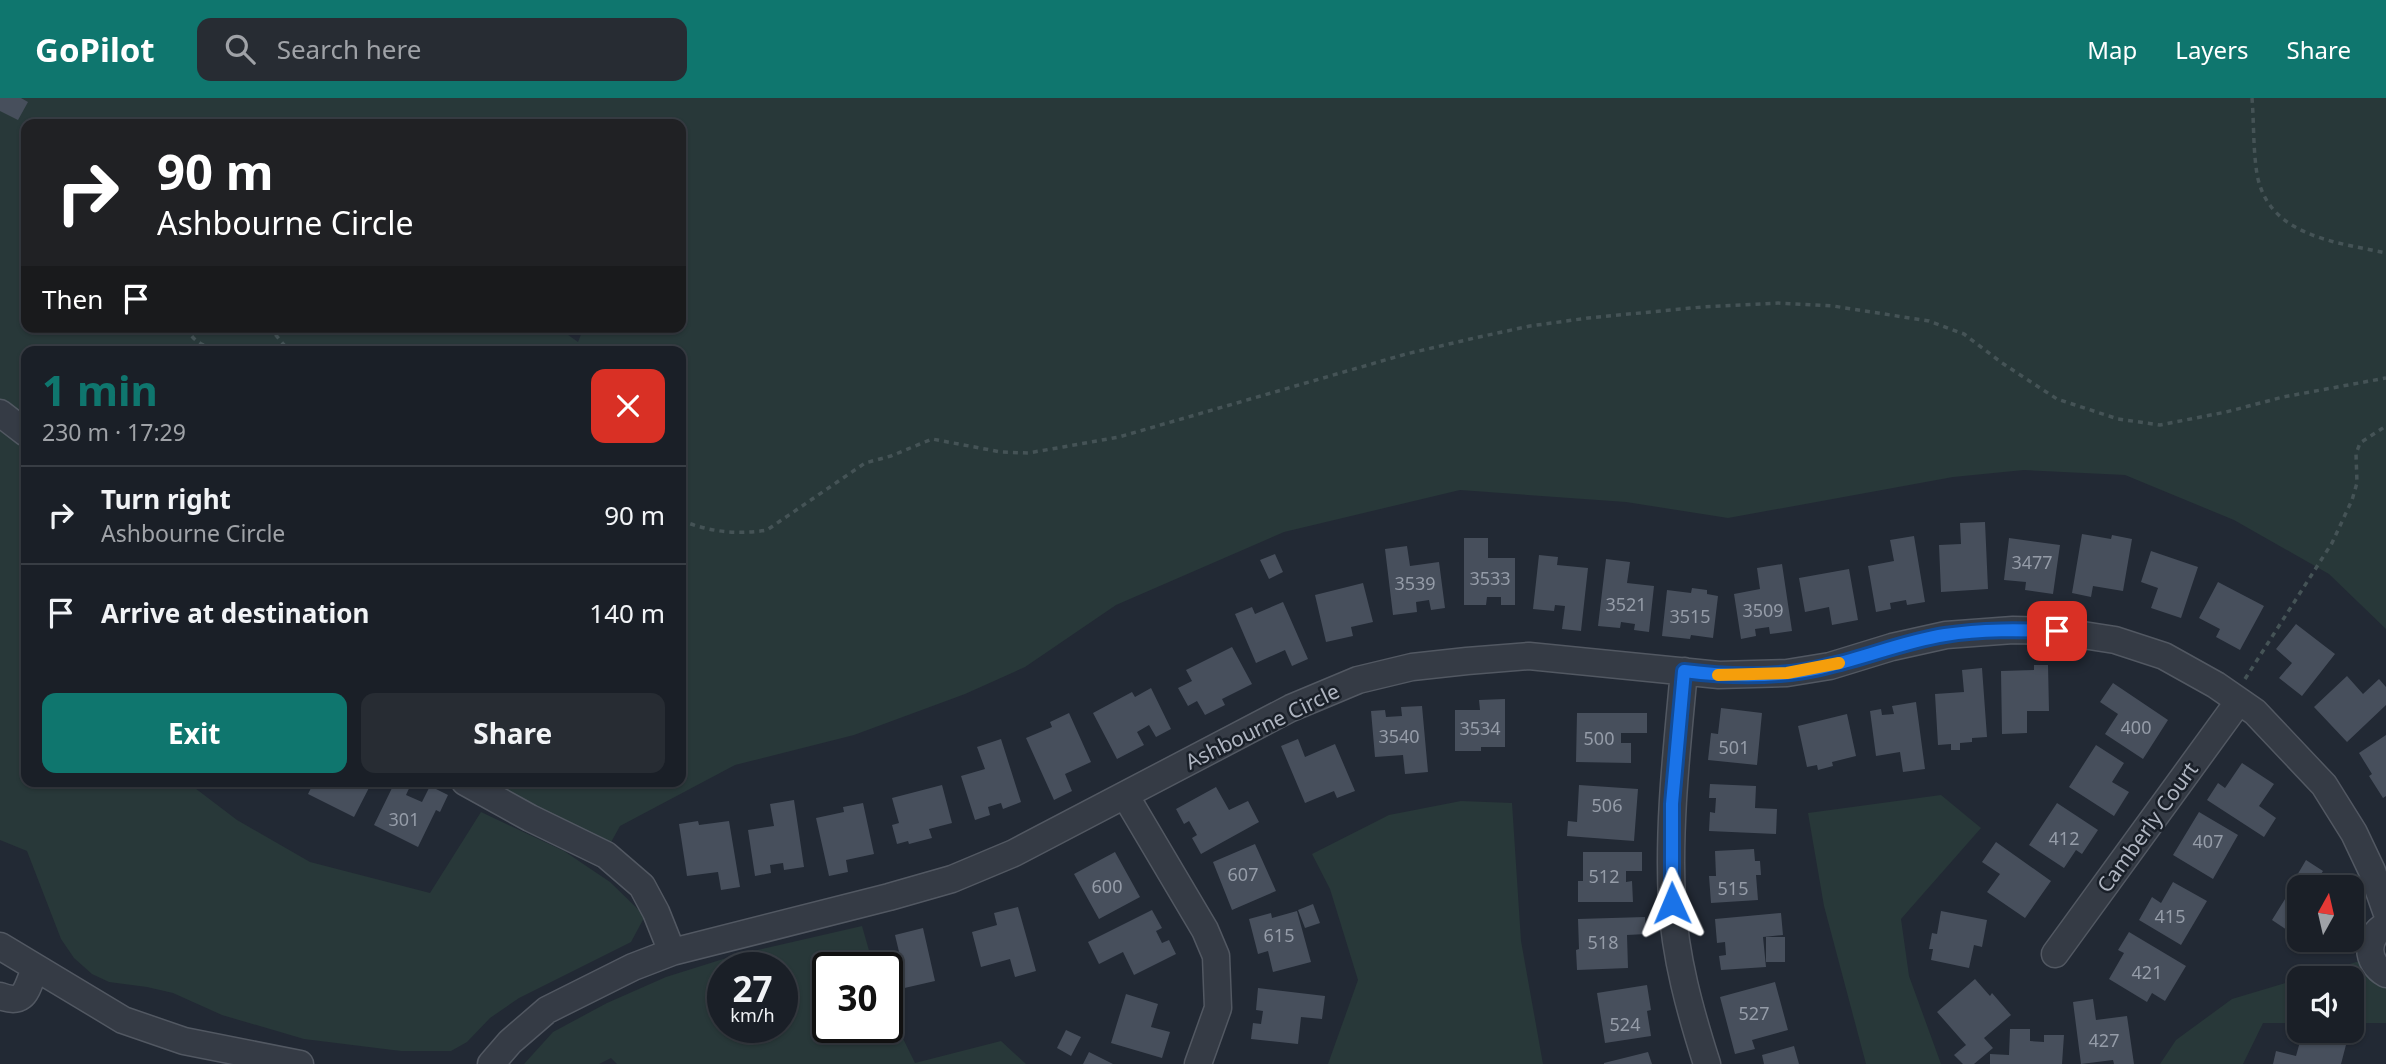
<!DOCTYPE html>
<meta charset="utf-8">
<style>
:root{--surface:#1a1f27;--page:#272c33;--text:#f1f3f6;--muted:#9fa2a7;--line:#383d44;--accent:#0f766e}
body{margin:0;font-family:"Noto Sans",sans-serif;background:var(--page);color:var(--text);height:100vh;display:flex;flex-direction:column;font-size:26px;white-space:nowrap}
*{box-sizing:border-box;margin:0}
p{font-size:23px;color:var(--muted)}
.icon{flex:none;width:38px;height:38px;fill:none;stroke:currentColor;stroke-width:2;stroke-linecap:round;stroke-linejoin:round}
.map{position:relative;flex:1;overflow:hidden}
.panel{position:absolute;left:21px;top:248px;width:665px;height:441px;display:flex;flex-direction:column;background:var(--surface);border-radius:14px;box-shadow:0 2px 5px #0004,0 0 0 2px var(--line)}
.panel>*{flex:none}
.banner{position:absolute;left:21px;top:21px;width:665px;height:214px;border-radius:14px;box-shadow:0 2px 5px #0004,0 0 0 2px var(--line);background:#202124;color:#fff;overflow:hidden}
.needle{width:46px;rotate:8deg}
.tools{position:absolute;left:2287px;top:777px;display:grid;gap:14px}
.tools a{display:grid;place-items:center;width:77px;height:77px;border-radius:14px;background:var(--surface);box-shadow:0 2px 5px #0004,0 0 0 2px var(--line);font-size:35px}
.speed{position:absolute;left:707px;top:854px;display:flex;gap:14px;font-size:35px;font-weight:700;text-align:center}
.speed>*{display:grid;place-content:center;width:91px;height:91px;border-radius:50%;background:var(--surface);box-shadow:0 2px 5px #0004,0 0 0 2px var(--line);line-height:1}
.speed small{font-size:18px;font-weight:400}
.speed .limit{border:4px solid #111;border-radius:10px;background:#fff;color:#111}
.pin{position:absolute;display:grid;place-items:center;width:60px;height:60px;color:#fff;margin:-30px;border-radius:14px;box-shadow:0 4px 10px #0006}
.me{position:absolute;width:77px;margin:-38px;rotate:359deg;stroke-linejoin:round;filter:drop-shadow(0 0 5px #0008)}
.turn{display:flex;align-items:center;gap:24px;height:147px;padding:0 21px;font-size:32px}
.turn .icon{width:91px;height:91px;stroke-width:2.5}
.turn b{display:block;font-size:49px;line-height:60px}
.then{display:flex;align-items:center;height:66px;padding:0 21px;background:#0003;gap:14px;font-size:26px}
.round{display:grid;place-items:center;flex:none;width:74px;height:74px;border-radius:14px;background:var(--page)}
.head{display:flex;align-items:center;justify-content:space-between;height:119px;padding:0 21px}
h1{font-size:42px;font-weight:700;line-height:52px;color:var(--accent)}
.cta{display:flex;gap:14px;margin-top:auto;padding:14px 21px}
.cta a{flex:1;height:80px;border-radius:14px;background:var(--accent);color:#fff;font-size:28px;font-weight:700;line-height:80px;text-align:center}
.cta a+a{background:var(--page);color:var(--text)}
ul{padding:0;list-style:none}
li{display:flex;align-items:center;gap:21px;height:98px;padding:0 21px;border-top:2px solid var(--line)}
li div{flex:1}
li b{display:block;font-size:26px}
li em{font-style:normal}
header{display:flex;align-items:center;gap:42px;box-sizing:border-box;height:98px;padding:0 35px;background:var(--accent);color:#fff}
header strong{font-size:33px}
nav{display:flex;gap:38px;margin-inline-start:auto;font-size:24px}
.search{width:490px;height:63px;background:var(--page);display:flex;align-items:center;gap:18px;box-sizing:border-box;padding:0 24px;border-radius:14px;color:var(--muted);font-size:26px}
.map>svg:first-child{display:block}
.green{fill:#283839;fill-rule:evenodd}
.building{fill:#474f5c}
.lines{fill:none;stroke-linecap:round;stroke-linejoin:round}
.minor-casing{stroke:#525862;stroke-width:29}
.path{stroke:#455356;stroke-width:3.5;stroke-dasharray:5 5;stroke-linecap:butt}
.minor{stroke:#353b45;stroke-width:26}
.route-casing{stroke:#114b97;stroke-width:18}
.route{stroke:#1a73e8;stroke-width:12}
.slow{stroke:#f59e0b;stroke-width:12}
.labels{text-anchor:middle;dominant-baseline:central;stroke-width:5;stroke-linejoin:round;paint-order:stroke}
.number-label{font-size:18px;fill:#959ca8}
.street-label{font-size:21px;fill:#afb5c1;stroke:#1a2029}
</style>
<header>
<strong>GoPilot</strong>
<div class="search"><svg class="icon" aria-label="search" viewBox="0 0 24 24"><circle cx="10" cy="10" r="6"/><path d="M15 15l6 6"/></svg>Search here</div>
<nav><a>Map</a><a>Layers</a><a>Share</a></nav>
</header>
<div class="map">
<svg width="2386" height="966" viewBox="0 0 2386 966">
<rect width="100%" height="100%" fill="#222934"/>
<path class="green" d="M0 0H2386V531L2329 476 2234 422 2125 377 2024 372 1953 379 1728 420 1626 404 1460 392 1284 434 1116 507 1025 569 965 596 854 637 735 667 620 728 610 746 492 684H681V254H26V684H187L237 722 310 764 430 795 481 714 564 753 610 784 645 818 631 844 519 900 490 920 467 944 451 953H401L304 941 222 917 173 895 147 889 109 884 92 876 74 860 61 841 27 753 0 742ZM26 26H681V229H584L578 244 557 229H26Z
M1941 697 1981 730 1901 821 1909 878 1941 966H1866L1824 808 1808 715Z
M1461 703 1512 705 1521 843 1543 966H1328L1358 882 1330 791 1312 756 1389 717Z
M862 828 874 870H828V929H887V908L915 965 1001 943 1026 966H617L611 960 599 966H524L553 934 607 905 666 879 736 857ZM723 870H782V929H723Z
M2360 863 2386 890V925H2352V880H2301Z
M2299 881V925H2263L2243 966H2160L2176 942 2232 901Z"/>
<path class="building" d="M0 0H21L28 4 18 22 0 13Z
M1985 424 1988 491 1941 494 1939 447 1961 446 1960 425Z
M2082 436 2111 441 2112 437 2132 441 2123 493 2093 488 2091 499 2072 495Z
M1914 438 1925 504 1907 507 1906 502 1890 505 1891 511 1876 514 1868 468 1894 463 1890 442Z
M1464 440H1488V460H1515V507H1501V499H1487L1486 507H1464Z
M2009 440 2060 447 2053 496 2025 492 2026 484 2004 482Z
M1407 448 1410 468 1439 464 1445 510 1431 512 1429 502 1416 504 1417 514 1393 517 1385 451Z
M2151 453 2198 469 2181 520 2151 510 2158 490 2141 484Z
M1275 456 1283 474 1269 481 1260 462Z
M1539 457 1558 459 1557 467 1588 470 1581 533 1562 531 1565 508 1555 507 1554 513 1533 511Z
M1606 461 1630 464 1627 485 1654 488 1649 534 1634 532 1635 526 1621 524 1620 530 1598 528Z
M1782 466 1792 533 1770 536 1769 529 1755 531 1756 538 1741 541 1734 496 1760 491 1757 470Z
M1849 471 1858 522 1832 527 1829 509 1805 514 1799 480Z
M2218 484 2264 508 2240 552 2216 539 2220 531 2199 520Z
M1363 485 1373 524 1351 529 1353 538 1326 544 1315 497Z
M1692 490 1707 492V496L1718 498 1713 540 1691 537 1690 541 1662 538 1667 492 1691 495Z
M1283 504 1308 561 1292 568 1285 552 1256 565 1235 516 1252 509 1255 516Z
M2296 526 2335 556 2302 598 2279 580 2292 565 2276 551Z
M1232 549 1252 586 1222 601 1225 607 1205 617 1197 603 1188 608 1178 590 1192 583 1186 572Z
M2034 567H2048L2049 613H2027V635L2002 636 2001 573 2034 572Z
M1982 570 1987 639 1972 640V644L1960 645V652H1951V646L1938 647 1935 596 1964 594 1962 572Z
M2347 578 2363 596 2379 581 2386 589V607L2347 644 2314 609Z
M2113 585 2168 622 2143 661 2105 636 2118 616 2100 604Z
M1151 590 1171 631 1156 639 1149 627 1137 634 1144 647 1117 661 1093 615 1132 594 1135 599Z
M1505 601V649H1481V653H1455V612H1480L1479 602Z
M1916 604 1925 671 1903 674 1900 654 1876 658 1870 613 1881 611 1882 617 1894 616 1892 608Z
M1422 608 1428 674 1405 676 1403 657 1375 659 1371 613 1385 612 1386 619 1402 618 1401 609Z
M1721 610 1762 615 1757 667 1708 662 1711 635 1718 636Z
M1069 615 1091 664 1065 676 1072 693 1054 702 1026 640 1052 629 1050 624Z
M1577 615H1647V635H1621V645H1631V665L1576 664Z
M1847 616 1856 658 1832 664 1833 668 1818 672 1817 667 1807 669 1798 628Z
M2386 637V698L2383 700 2369 678 2372 676 2359 655Z
M1001 641 1021 704 1003 711 1001 705 988 709 990 717 975 722 961 678 985 671 977 649Z
M1298 641 1305 659 1335 646 1355 693 1337 700 1334 693 1305 705 1281 648Z
M2096 647 2124 665 2112 684 2129 694 2114 718 2069 689Z
M2242 665 2274 686 2259 708 2276 720 2264 739 2207 702 2218 685 2225 690Z
M314 684H372L354 719 308 696Z
M389 684H412L406 697 422 704 430 688 448 697 440 714 436 712 418 749 374 727 392 690 387 687Z
M1710 686 1756 688 1755 710 1777 711 1776 736 1709 733 1710 714 1715 715 1716 700H1709Z
M942 687 952 725 929 731 932 740 909 746 908 743 897 746 892 727 899 725 892 700Z
M1579 687 1638 691 1634 743 1567 738 1568 723 1577 724Z
M1216 689 1229 712 1248 703 1259 724 1201 756 1192 740 1197 737 1189 723 1184 726 1176 711Z
M794 702 804 769 784 772 783 765 770 767 771 775 755 778 748 732 774 728 770 706Z
M863 705 874 756 846 762 848 774 829 778 816 720 844 714 843 709Z
M2057 705 2098 732 2082 756 2076 752 2064 770 2029 747Z
M2199 714 2238 737 2213 781 2173 757Z
M698 723 699 727 729 723 740 789 721 792 718 774 687 778 679 726Z
M1996 744 2051 783 2025 820 1987 794 2000 776 1982 764Z
M1255 746 1276 793 1232 812 1213 764Z
M1754 751 1755 763H1760L1761 777H1756L1758 802 1711 805 1709 778H1716L1715 753Z
M1115 754 1140 799 1099 821 1074 776Z
M1583 754H1642V773H1626V784L1632 783 1633 804H1578V783H1583Z
M2306 762 2323 773 2313 789H2300V831L2291 825 2287 832 2272 822 2298 780 2296 779Z
M2173 784 2207 803 2181 847 2139 822 2152 799 2161 805Z
M1313 806 1320 825 1305 830 1298 812Z
M1018 809 1036 873 1015 879 1010 861 981 869 972 834 997 827 994 815Z
M1152 812 1162 830 1156 833 1162 845 1169 842 1176 856 1134 877 1123 854 1099 866 1088 844Z
M1297 813 1311 864 1273 874 1268 853 1258 856 1249 821 1271 815 1272 820Z
M1941 813 1987 822 1982 849 1974 847 1969 870 1931 862 1933 851H1929L1932 835 1937 836Z
M1781 815 1783 837 1763 839 1766 869 1721 872 1719 858 1726 857 1725 844 1717 845 1715 821Z
M1645 819 1646 836 1627 837 1628 870 1577 872 1576 852 1579 851 1578 821Z
M923 830 935 883 887 894V870H882L880 862 900 858 895 837Z
M2129 834 2186 868 2165 903 2152 895 2147 904 2109 881 2124 855 2118 852Z
M1766 839H1785V864H1766Z
M1975 881 1990 898 1992 895 2011 917 1984 940 1993 950 1974 966H1963L1954 957 1966 947 1937 914Z
M1775 884 1788 932 1752 942 1755 951 1735 956 1720 899Z
M1647 887 1651 912 1647 913 1651 938 1605 945 1597 895Z
M1258 890 1325 898 1322 921 1301 919 1298 946 1251 941 1253 925 1261 926 1263 913 1256 912Z
M1126 896 1158 906 1151 929 1170 934 1162 960 1111 945Z
M2093 901 2096 922 2127 918 2134 966H2114L2113 962 2081 966 2073 904Z
M2010 931H2030V943L2044 944V937H2064L2062 966H1990V956L2009 957Z
M1066 932 1081 939 1071 958 1057 950Z
M2303 933 2347 943 2341 966H2273L2276 953 2296 958Z
M1794 948 1799 966H1764L1762 957Z
M1089 954 1113 966H1083Z
M1648 954 1652 966H1604V965Z"/>
<g class="lines">
<g class="minor-casing">
<path id="minor" d="M0 315 26 335
M1684 573C1677 650 1668 726 1672 804 1675 859 1690 913 1707 966
M465 684 530 720 606 757 642 788 656 814 672 854
M1125 697 1205 832 1216 858 1218 910 1198 966
M2386 827C2365 839 2365 864 2386 876
M0 848 123 922 184 943 300 966
M2055 856 2239 603
M0 898C26 908 26 891 35 871
M491 966 510 944 547 912 633 869 672 854 889 799 952 781 1014 755 1291 610 1358 582 1412 569 1467 563 1529 558 1719 577 1787 575 1830 568 1892 549 1946 537 2013 532 2057 533 2115 542 2164 558 2216 587 2255 614 2324 687 2354 735 2372 773 2386 813"/>
</g>
<path class="path" d="M2252 0C2254 25 2253 51 2257 76 2268 138 2335 144 2386 155
M188 229C190 244 207 248 219 254
M269 229 290 254
M681 422C708 434 738 437 767 432L865 365 891 358 932 341 1001 354 1028 355 1063 349 1119 339 1406 256 1479 239 1530 228 1588 220 1702 209 1778 205 1833 208 1929 223 1964 236 2002 265 2057 301 2118 321 2160 327 2226 314 2283 299 2386 280
M2245 581 2332 445 2352 402 2357 385 2356 356 2360 345 2386 328"/>
<use href="#minor" class="minor"/>
</g>
<g class="lines">
<g class="route-casing">
<path id="route" d="M1672 805V706L1684 573C1732 579 1785 580 1832 567 1870 558 1906 543 1945 537 1982 531 2020 532 2057 533"/>
</g>
<use href="#route" class="route"/>
<path class="slow" d="M1718 577 1787 575 1839 565"/>
</g>
<g class="labels">
<g class="number-label">
<text x="2032" y="464">3477</text>
<text x="1490" y="480">3533</text>
<text x="1415" y="485">3539</text>
<text x="1626" y="506">3521</text>
<text x="1763" y="512">3509</text>
<text x="1690" y="518">3515</text>
<text x="2136" y="629">400</text>
<text x="1480" y="630">3534</text>
<text x="1399" y="638">3540</text>
<text x="1599" y="640">500</text>
<text x="1734" y="649">501</text>
<text x="1607" y="707">506</text>
<text x="404" y="721">301</text>
<text x="2064" y="740">412</text>
<text x="2208" y="743">407</text>
<text x="1243" y="776">607</text>
<text x="1604" y="778">512</text>
<text x="1107" y="788">600</text>
<text x="1733" y="790">515</text>
<text x="2170" y="818">415</text>
<text x="1279" y="837">615</text>
<text x="1603" y="844">518</text>
<text x="2147" y="874">421</text>
<text x="1754" y="915">527</text>
<text x="1625" y="926">524</text>
<text x="2104" y="942">427</text>
</g>
<g class="street-label">
<text transform="translate(1262 628) rotate(-26)">Ashbourne Circle</text>
<text transform="translate(2147 729) rotate(-54)">Camberly Court</text>
</g>
</g>
</svg>
<div class="tools">
<a><svg class="needle" viewBox="-14 -14 28 28"><path d="M0-13l5 13h-10z" fill="#e53935"/><path d="M0 13l5-13h-10z" fill="#9fa2a7"/></svg></a>
<a><svg class="icon" aria-label="sound" viewBox="0 0 24 24"><path d="M4 9h4l5-4v14l-5-4H4zM17 9q2 3 0 6"/></svg></a>
</div>
<div class="speed"><div>27<small>km/h</small></div><div class="limit">30</div></div>
<div class="pin" style="left:2057px;top:533px;background:#d93025"><svg class="icon" aria-label="arrive" viewBox="0 0 24 24"><path d="M6 21V4h12l-3 4 3 4H6"/></svg></div>
<svg class="me" style="left:1672px;top:805px" viewBox="-20 -20 40 40"><path d="M0-17L14 15 0 8-14 15z" fill="#1a73e8" stroke="#fff" stroke-width="4"/></svg>
<div class="banner">
<div class="turn"><svg class="icon" aria-label="right" viewBox="0 0 24 24"><path d="M7 20v-9h11M14 6l5 5-5 5"/></svg><div><b>90 m</b>Ashbourne Circle</div></div>
<div class="then">Then<svg class="icon" aria-label="arrive" viewBox="0 0 24 24"><path d="M6 21V4h12l-3 4 3 4H6"/></svg></div>
</div>
<section class="panel">
<div class="head"><div><h1>1 min</h1><p>230 m · 17:29</p></div><a class="round" style="background:#d93025;color:#fff"><svg class="icon" aria-label="close" viewBox="0 0 24 24"><path d="M6 6l12 12M18 6L6 18"/></svg></a></div>
<ul>
<li><svg class="icon" aria-label="right" viewBox="0 0 24 24"><path d="M7 20v-9h11M14 6l5 5-5 5"/></svg><div><b>Turn right</b><p>Ashbourne Circle</p></div><em>90 m</em></li>
<li><svg class="icon" aria-label="arrive" viewBox="0 0 24 24"><path d="M6 21V4h12l-3 4 3 4H6"/></svg><div><b>Arrive at destination</b></div><em>140 m</em></li>
</ul>
<div class="cta"><a>Exit</a><a>Share</a></div>
</section>
</div>
